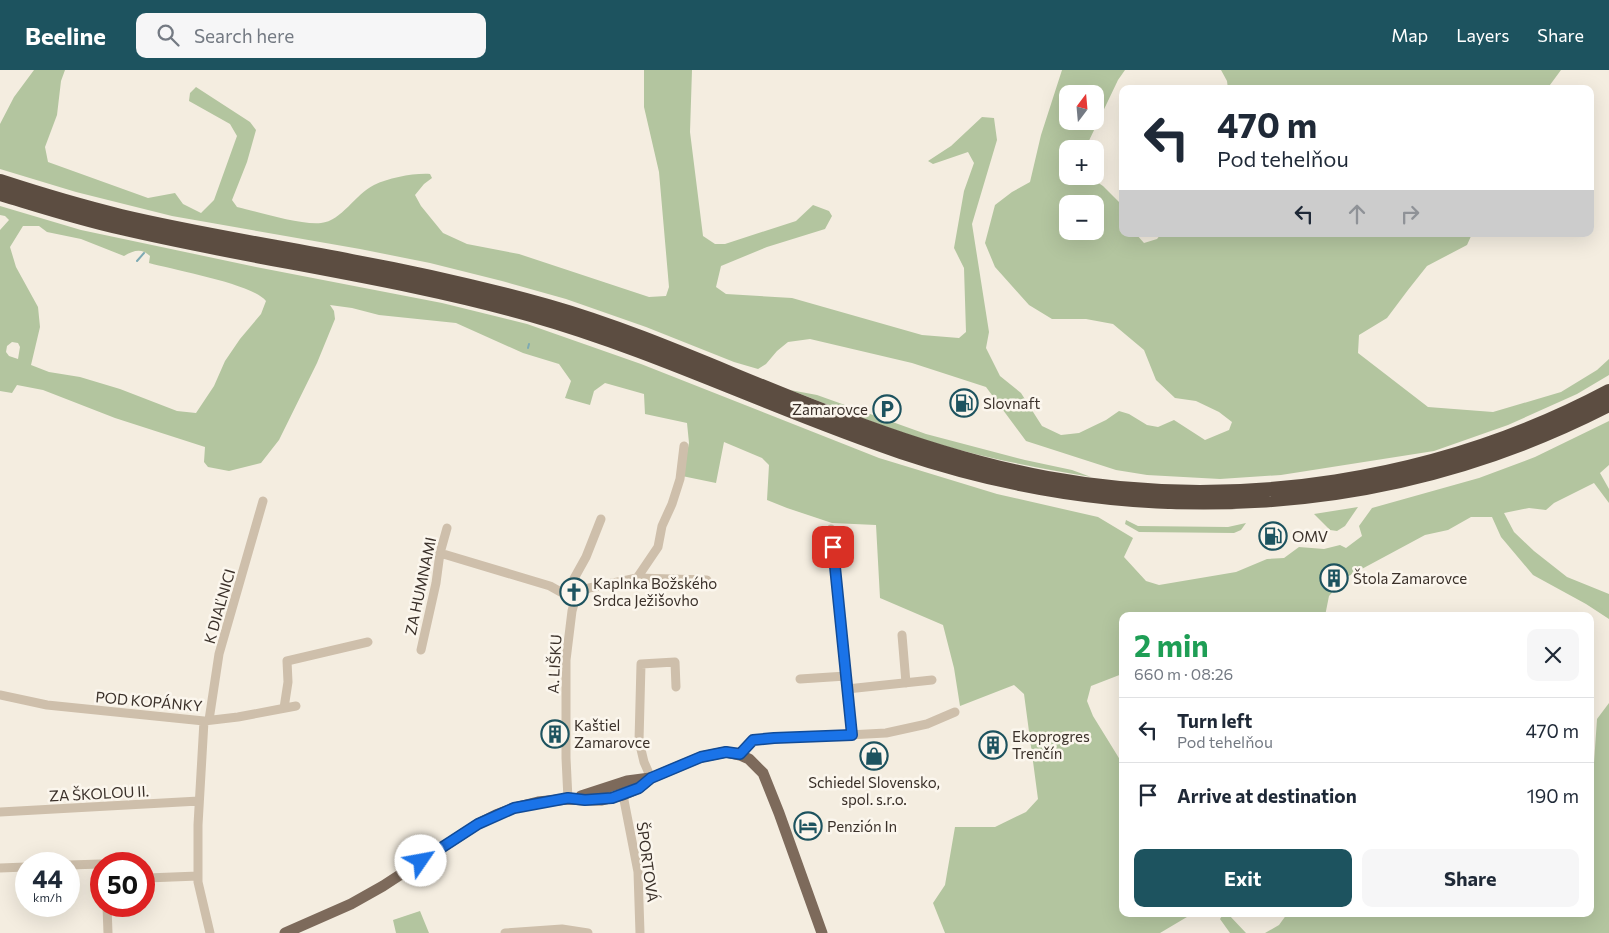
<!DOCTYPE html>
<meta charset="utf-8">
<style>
:root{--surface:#fff;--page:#f6f6f7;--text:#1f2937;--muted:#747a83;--line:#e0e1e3;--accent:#1d535f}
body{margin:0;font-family:Commissioner,sans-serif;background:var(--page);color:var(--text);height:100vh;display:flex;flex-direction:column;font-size:19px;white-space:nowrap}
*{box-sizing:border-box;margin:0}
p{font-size:16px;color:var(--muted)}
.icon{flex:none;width:28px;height:28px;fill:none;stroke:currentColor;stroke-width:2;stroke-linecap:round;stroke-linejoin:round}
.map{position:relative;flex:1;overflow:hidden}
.details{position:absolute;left:1119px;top:542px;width:475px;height:305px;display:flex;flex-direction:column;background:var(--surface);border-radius:10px;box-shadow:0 5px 20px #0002}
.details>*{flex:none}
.banner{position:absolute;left:1119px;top:15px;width:475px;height:152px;border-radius:10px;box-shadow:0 5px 20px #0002;background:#fff;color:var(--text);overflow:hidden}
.needle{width:32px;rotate:16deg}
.tools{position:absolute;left:1059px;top:15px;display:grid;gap:10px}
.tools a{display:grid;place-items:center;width:45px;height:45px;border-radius:10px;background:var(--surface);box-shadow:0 5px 20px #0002;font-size:25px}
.speed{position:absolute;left:15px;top:782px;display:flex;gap:10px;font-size:25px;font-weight:700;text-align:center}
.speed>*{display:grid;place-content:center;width:65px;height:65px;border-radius:50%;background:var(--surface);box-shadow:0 5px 20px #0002;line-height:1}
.speed small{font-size:12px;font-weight:400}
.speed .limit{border:8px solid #d22;background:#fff;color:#111}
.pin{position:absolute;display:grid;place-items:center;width:42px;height:42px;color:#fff;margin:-21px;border-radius:10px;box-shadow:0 2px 8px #0006}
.me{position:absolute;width:55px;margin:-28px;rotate:57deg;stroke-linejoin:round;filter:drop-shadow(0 0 4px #0008)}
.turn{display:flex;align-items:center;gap:18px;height:105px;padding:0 15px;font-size:22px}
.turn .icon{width:65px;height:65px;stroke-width:2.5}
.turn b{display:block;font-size:35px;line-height:42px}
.lanes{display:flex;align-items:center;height:48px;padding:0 15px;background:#0003;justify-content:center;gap:25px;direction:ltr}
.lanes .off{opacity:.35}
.round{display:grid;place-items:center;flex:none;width:52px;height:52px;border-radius:10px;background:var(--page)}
.overview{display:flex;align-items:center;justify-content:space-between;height:85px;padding:0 15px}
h1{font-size:30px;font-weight:700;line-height:38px;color:#1e9e55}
.primary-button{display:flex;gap:10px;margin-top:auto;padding:10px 15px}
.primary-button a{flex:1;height:58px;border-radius:10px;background:var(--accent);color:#fff;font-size:20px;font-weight:700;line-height:58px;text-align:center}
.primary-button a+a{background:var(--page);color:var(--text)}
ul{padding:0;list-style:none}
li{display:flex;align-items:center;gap:15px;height:65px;padding:0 15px;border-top:1px solid var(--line)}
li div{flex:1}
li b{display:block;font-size:19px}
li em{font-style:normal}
header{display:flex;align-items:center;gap:30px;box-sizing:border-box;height:70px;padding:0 25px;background:var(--accent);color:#fff}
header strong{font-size:24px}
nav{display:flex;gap:28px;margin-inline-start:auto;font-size:18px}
.search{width:350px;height:45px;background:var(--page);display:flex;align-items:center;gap:12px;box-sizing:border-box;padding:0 18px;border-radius:10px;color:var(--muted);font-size:19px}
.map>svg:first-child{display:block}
.green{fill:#b3c59f;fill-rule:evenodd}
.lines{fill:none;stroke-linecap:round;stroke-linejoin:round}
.stream{stroke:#7daab3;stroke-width:2}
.minor{stroke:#cebfab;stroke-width:9}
.major{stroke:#7d6a5b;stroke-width:11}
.highway{stroke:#5c4d41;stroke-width:14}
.route-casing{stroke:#114b97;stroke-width:12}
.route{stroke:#1a73e8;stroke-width:9}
.labels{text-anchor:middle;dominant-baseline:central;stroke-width:5;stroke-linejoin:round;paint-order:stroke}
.poi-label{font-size:15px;fill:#3b312a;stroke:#fbf6ed;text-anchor:start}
.street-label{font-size:15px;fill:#3b312a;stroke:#fbf6ed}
</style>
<header>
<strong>Beeline</strong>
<div class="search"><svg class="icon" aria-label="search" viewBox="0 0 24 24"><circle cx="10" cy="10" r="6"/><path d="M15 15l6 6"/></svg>Search here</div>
<nav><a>Map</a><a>Layers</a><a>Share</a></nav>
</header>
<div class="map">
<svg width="1609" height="863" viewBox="0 0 1609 863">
<rect width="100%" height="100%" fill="#f4ede0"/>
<path class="green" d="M34 0H65L61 11 57 45 45 77 48 92 148 128 175 123 183 134 201 143 214 130 237 66 230 54 189 31 190 23 196 17 250 52 256 60 247 92 232 130 237 137C259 142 299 155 321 153 342 151 355 124 374 115 389 108 413 103 430 104L432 108 424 114 415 125 421 136 443 163 467 174 519 184 649 227 666 226 669 217 659 102 644 37V0H692L690 62 703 166 715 174H725L796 151 813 135 829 141 832 146 825 159 767 177 721 196 716 217 726 224 792 228 922 265 959 268 966 262 964 198 954 178 964 121 974 93 968 82 933 94 928 91 951 76 982 47 994 48 997 70 972 154 989 262 986 278 1000 306 1021 323 1042 356 1061 365 1079 363 1106 350 1119 341 1129 344 1147 355 1158 357 1174 350 1205 370 1229 360 1232 352 1219 342 1196 331 1175 328 1156 310 1144 280 1113 254 1086 249H1052L1029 235 995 197 985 173 995 135 1012 122 1030 112 1041 65 1062 0H1125L1118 10 1085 79H1068V106H1088L1103 116 1119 132 1122 138V164H1136L1144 173 1157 169 1161 164H1472L1467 175 1427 196 1408 220 1387 248 1359 265 1358 283 1428 337 1493 342 1561 322 1597 300 1609 289V305L1577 324 1508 355 1434 381 1281 405 1220 409 1147 405 1116 400 1026 371 986 317 912 293 810 269 788 272 777 281 766 294 758 299 734 292 646 257 566 229 502 211 430 193 360 179 172 146 76 122 0 99V54L14 27ZM1068 24H1095V51H1068ZM1068 134H1095V161H1068Z
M1221 0H1561L1547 19H1228L1227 11Z
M0 136 81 160 256 197 442 233 527 254 641 294 879 388 997 424 1098 447 1133 468 1124 487 1146 511 1159 515 1236 502 1267 489 1284 488 1299 477 1324 479 1340 475 1346 478 1362 466 1359 456 1372 438 1479 408 1535 387 1609 351V395L1600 403 1609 419V433L1594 413 1554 433 1546 440 1529 438 1504 443 1514 462 1534 481 1567 507 1609 524V549L1586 534 1533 505 1501 467 1492 447H1471L1448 460 1425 465 1345 508 1329 526 1325 546H1122V604L1091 616 1087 631 1093 646 1122 693V844H1192L1160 863H945L933 833 945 815 955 757H995L1026 742 1038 729 1024 624 1014 615 960 636 954 598 943 555 880 528 876 455 832 453 787 438 767 430 769 395 762 388 724 372 716 413 682 406 689 373 687 353 645 344 644 324 605 313 594 321 590 335 565 328 571 311 559 294 523 283 456 253 379 245 352 238 330 235 334 241 335 249 317 293 279 370 261 393 229 401 208 397 204 392 205 377 115 348 43 320 17 315 12 323 0 321V160L9 150 5 146 0 145ZM23 156H39L47 162 81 169 124 186C134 180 142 178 150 186L149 193C174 200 253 214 266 231L261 244 240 269 225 291 214 316 196 343 177 341 120 319 80 307 49 302 31 295 40 257 38 237 16 197 10 177ZM12 272 18 273 20 277 18 289 9 286 6 282 7 276Z
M790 320 817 325 926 364 1025 390 1072 400 1091 407C1032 397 973 386 916 367 873 353 832 336 790 320Z
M1358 437 1345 456 1337 461 1330 460 1314 444Z
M1126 450 1138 456 1228 457 1246 453 1241 460 1234 463 1139 462 1125 454Z
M1609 633V863H1265L1279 855 1287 844H1590V751L1597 649Z
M420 841 429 863H396L393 850Z
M1229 845 1246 863H1230L1220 849 1222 846Z"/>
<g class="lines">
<path class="stream" d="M137 191 144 183
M528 278 529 274"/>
<path class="minor" d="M831 459 852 665
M440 483 550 516 575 530
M637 508 658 477 662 456 672 434 680 409 684 376
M566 523 586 487 601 449
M902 565 906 613
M421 580 436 513 440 483 447 458
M800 609 846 606
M847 619 932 610
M0 625 47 635 204 651 238 647 296 636
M284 638 288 612 287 591 368 572
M209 650 219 584 263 431
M204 651 198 755V812L210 863
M740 685 753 670 886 663 927 654 955 642
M651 708 644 692 639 671 641 594 675 592 676 617
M623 725 638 802 640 863
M568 729 566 688V590L572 541 575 530 581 523 589 518 637 508 707 510
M0 742 199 731
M69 795 101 794
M0 798 26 797
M144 806 147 808 198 806
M107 836 108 863
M505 863 562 859 588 863"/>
<path class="major" d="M581 726 627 711 650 708
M285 863 351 834 383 816 478 754 496 745 514 738 538 732 568 729 585 730H602L623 725 639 718 651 708 701 687 726 682 740 685 749 689 763 703 779 743 822 863"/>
<path class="highway" d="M0 111C40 124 80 136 121 146 197 164 275 176 352 191 418 203 483 218 548 236 654 266 757 318 862 355 922 377 984 396 1047 408 1236 443 1440 411 1609 321
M0 124C40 136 80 149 121 158 257 190 397 207 531 245 658 281 776 340 901 382 1136 461 1387 449 1609 335"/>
</g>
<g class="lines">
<g class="route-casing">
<path id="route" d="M421 791 478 754 514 738 568 728 585 730 612 728 639 718 651 708 701 687 726 682 740 684 753 670 774 668 852 665 833 477"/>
</g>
<use href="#route" class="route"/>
</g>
<defs>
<g id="fuel-ring" transform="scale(1.4375)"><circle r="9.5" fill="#fbf6ed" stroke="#1d535f" stroke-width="1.5"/><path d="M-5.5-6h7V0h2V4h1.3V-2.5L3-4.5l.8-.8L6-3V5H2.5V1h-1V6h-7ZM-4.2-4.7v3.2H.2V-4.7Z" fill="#1d535f"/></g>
<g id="parking-ring" transform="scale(1.4375)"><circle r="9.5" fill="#fbf6ed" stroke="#1d535f" stroke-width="1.5"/><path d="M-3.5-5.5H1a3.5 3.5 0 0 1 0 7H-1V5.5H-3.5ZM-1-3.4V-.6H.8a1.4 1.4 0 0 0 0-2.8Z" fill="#1d535f"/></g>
<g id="building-ring" transform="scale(1.4375)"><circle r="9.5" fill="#fbf6ed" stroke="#1d535f" stroke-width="1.5"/><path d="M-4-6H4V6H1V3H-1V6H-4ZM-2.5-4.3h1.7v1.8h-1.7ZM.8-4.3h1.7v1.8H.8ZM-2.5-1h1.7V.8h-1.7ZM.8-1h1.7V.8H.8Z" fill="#1d535f"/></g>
<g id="church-ring" transform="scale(1.4375)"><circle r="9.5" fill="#fbf6ed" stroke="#1d535f" stroke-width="1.5"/><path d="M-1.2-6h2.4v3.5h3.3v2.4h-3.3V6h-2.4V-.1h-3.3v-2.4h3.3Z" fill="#1d535f"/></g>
<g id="shop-ring" transform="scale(1.4375)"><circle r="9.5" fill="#fbf6ed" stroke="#1d535f" stroke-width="1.5"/><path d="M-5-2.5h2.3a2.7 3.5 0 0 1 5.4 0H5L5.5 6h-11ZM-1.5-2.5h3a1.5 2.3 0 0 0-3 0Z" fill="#1d535f"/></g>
<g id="hotel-ring" transform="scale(1.4375)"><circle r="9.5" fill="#fbf6ed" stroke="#1d535f" stroke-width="1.5"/><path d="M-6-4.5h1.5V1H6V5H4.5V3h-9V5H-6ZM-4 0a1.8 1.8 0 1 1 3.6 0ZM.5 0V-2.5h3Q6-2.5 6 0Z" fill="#1d535f"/></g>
</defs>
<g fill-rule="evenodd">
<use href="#fuel-ring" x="964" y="333"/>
<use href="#parking-ring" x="887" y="339"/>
<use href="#fuel-ring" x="1273" y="466"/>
<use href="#building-ring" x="1334" y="508"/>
<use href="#church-ring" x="574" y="522"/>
<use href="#building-ring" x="555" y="664"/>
<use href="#building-ring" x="993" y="675"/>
<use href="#shop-ring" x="874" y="686"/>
<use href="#hotel-ring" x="808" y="756"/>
</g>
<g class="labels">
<g class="poi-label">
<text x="983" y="333">Slovnaft</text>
<text x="868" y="339" text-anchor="end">Zamarovce</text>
<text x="1292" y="466">OMV</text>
<text x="1353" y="508">Štola Zamarovce</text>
<text x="593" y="513">Kaplnka Božského<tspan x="593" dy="17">Srdca Ježišovho</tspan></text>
<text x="574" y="655">Kaštiel<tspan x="574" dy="17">Zamarovce</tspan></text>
<text x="1012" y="666">Ekoprogres<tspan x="1012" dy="17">Trenčín</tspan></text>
<text x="874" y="712" text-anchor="middle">Schiedel Slovensko,<tspan x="874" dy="17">spol. s.r.o.</tspan></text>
<text x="827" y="756">Penzión In</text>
</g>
<g class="street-label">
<text transform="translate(420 516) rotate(-78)">ZA HUMNAMI</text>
<text transform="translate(219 536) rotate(-74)">K DIAĽNICI</text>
<text transform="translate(554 594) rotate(-87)">A. LIŠKU</text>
<text transform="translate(149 631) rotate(5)">POD KOPÁNKY</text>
<text transform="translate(99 723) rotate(-3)">ZA ŠKOLOU II.</text>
<text transform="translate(648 792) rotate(82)">ŠPORTOVÁ</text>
</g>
</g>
</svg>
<div class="tools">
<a><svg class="needle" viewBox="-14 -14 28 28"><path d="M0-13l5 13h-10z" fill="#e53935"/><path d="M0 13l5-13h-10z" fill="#747a83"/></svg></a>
<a>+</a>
<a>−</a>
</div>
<div class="speed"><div>44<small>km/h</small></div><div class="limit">50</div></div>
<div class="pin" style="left:833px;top:477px;background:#d93025"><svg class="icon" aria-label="arrive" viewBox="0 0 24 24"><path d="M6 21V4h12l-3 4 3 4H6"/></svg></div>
<svg class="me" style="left:421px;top:791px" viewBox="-20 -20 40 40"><circle r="19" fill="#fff"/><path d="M0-13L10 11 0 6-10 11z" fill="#1a73e8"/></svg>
<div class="banner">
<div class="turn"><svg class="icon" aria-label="left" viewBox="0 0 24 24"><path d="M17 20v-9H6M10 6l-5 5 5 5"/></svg><div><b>470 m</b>Pod tehelňou</div></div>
<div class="lanes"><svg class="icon" aria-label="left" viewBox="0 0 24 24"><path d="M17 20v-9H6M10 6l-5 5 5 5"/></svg><svg class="icon off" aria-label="ahead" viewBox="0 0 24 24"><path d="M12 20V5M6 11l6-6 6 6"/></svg><svg class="icon off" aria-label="right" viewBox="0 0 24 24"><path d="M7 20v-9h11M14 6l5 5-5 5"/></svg></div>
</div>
<section class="details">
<div class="overview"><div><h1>2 min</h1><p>660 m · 08:26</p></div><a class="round"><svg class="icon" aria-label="close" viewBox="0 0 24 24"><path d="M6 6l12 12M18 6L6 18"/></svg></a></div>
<ul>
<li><svg class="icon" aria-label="left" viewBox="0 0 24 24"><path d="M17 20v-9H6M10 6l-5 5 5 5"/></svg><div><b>Turn left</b><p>Pod tehelňou</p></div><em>470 m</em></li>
<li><svg class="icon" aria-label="arrive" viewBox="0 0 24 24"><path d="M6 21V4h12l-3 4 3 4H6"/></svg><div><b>Arrive at destination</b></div><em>190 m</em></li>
</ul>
<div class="primary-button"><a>Exit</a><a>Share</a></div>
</section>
</div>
